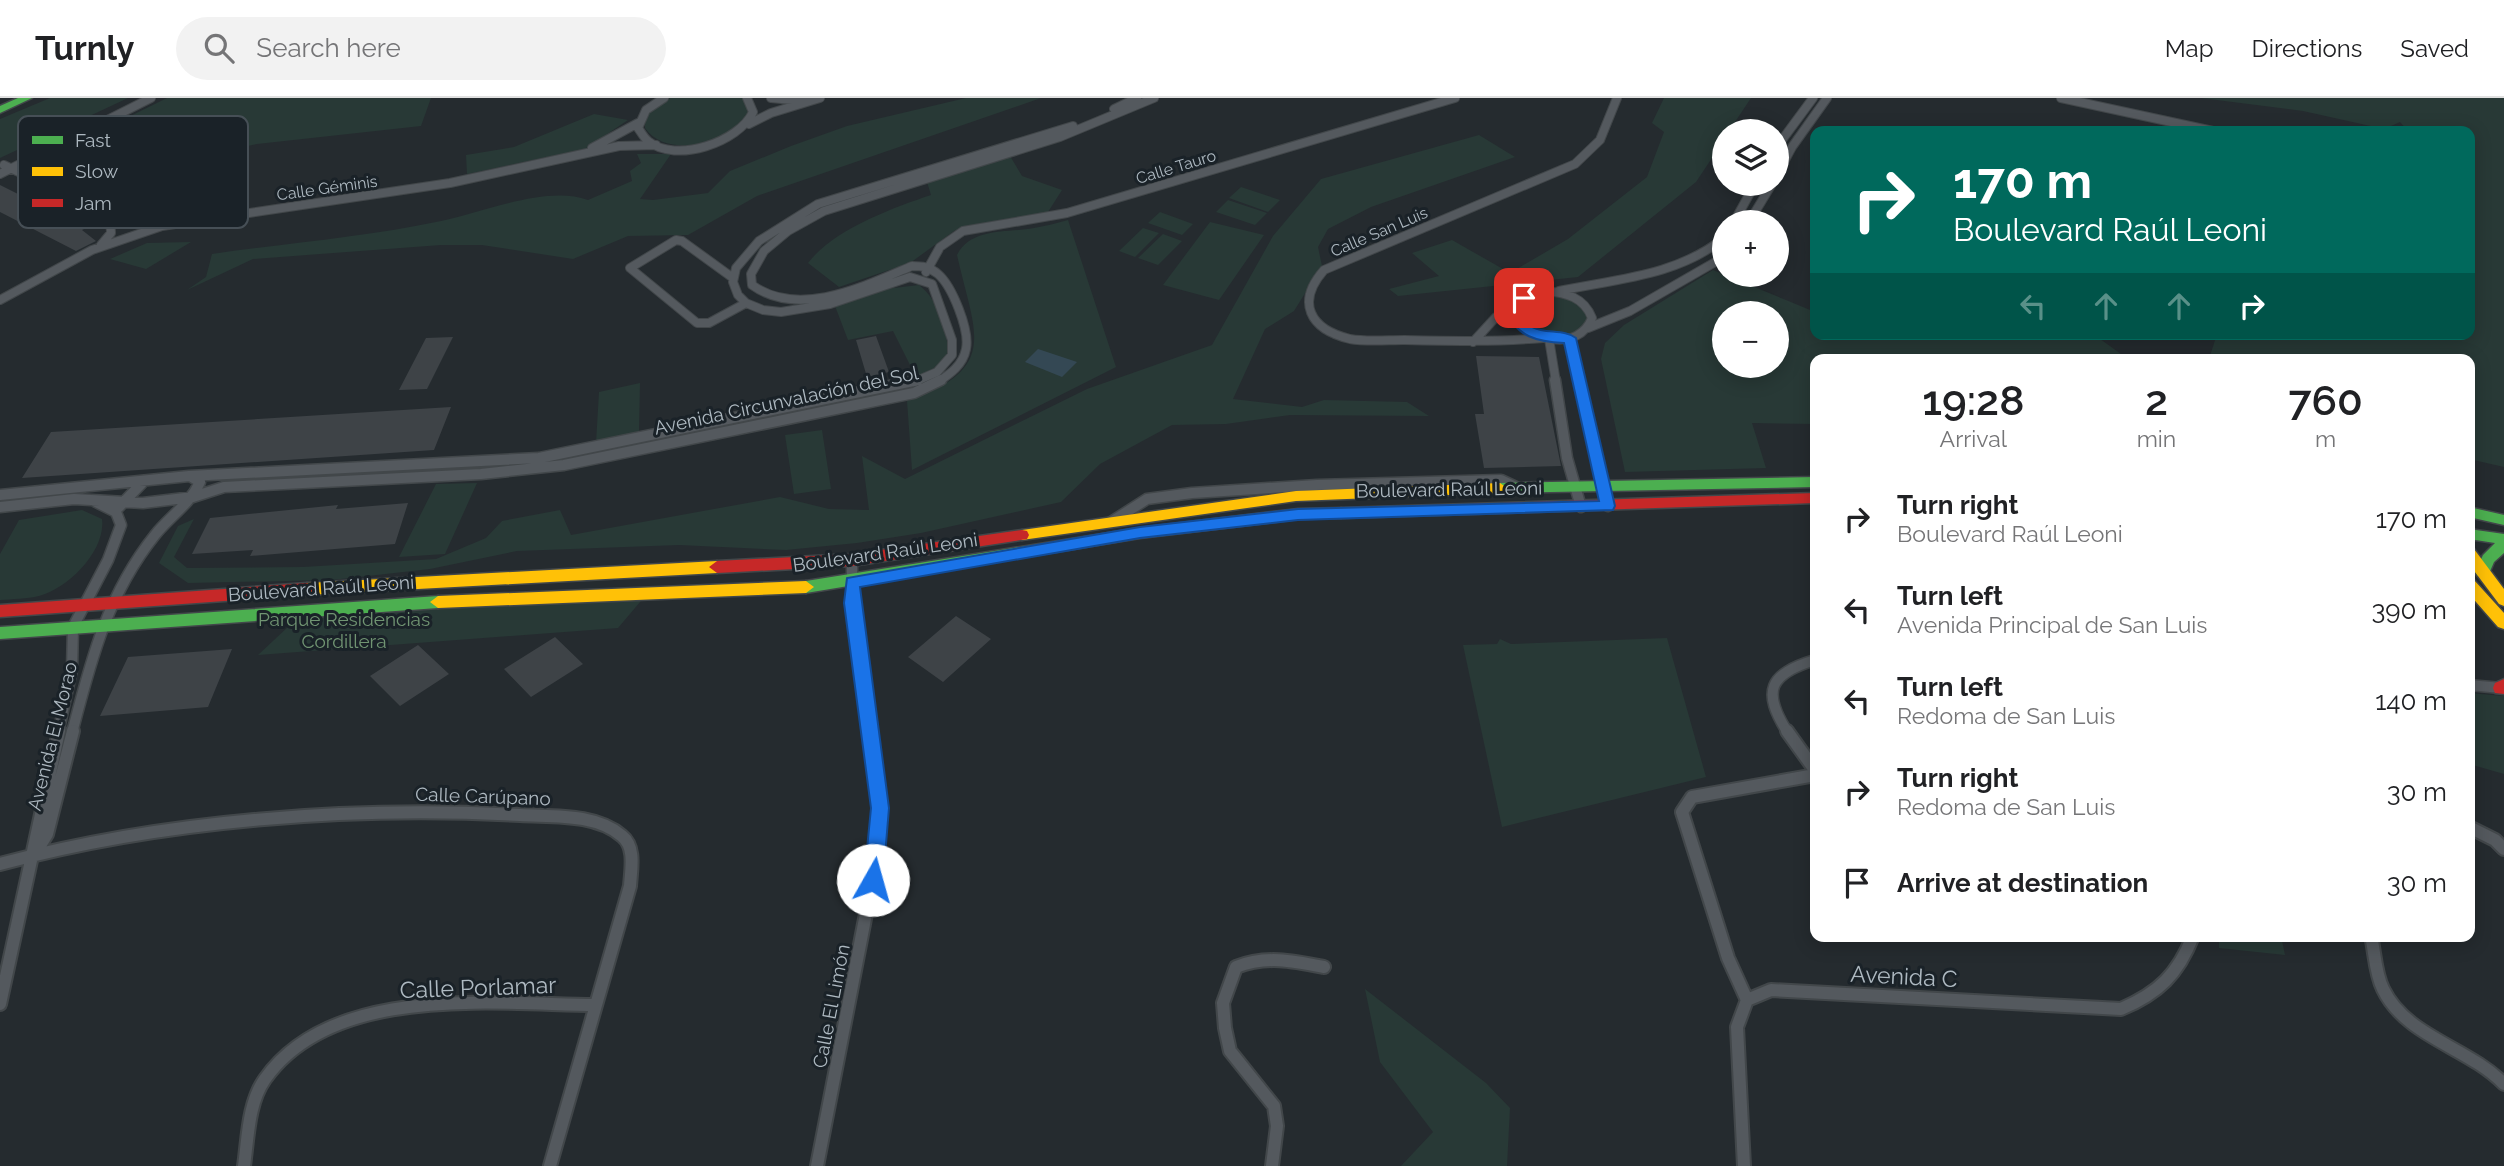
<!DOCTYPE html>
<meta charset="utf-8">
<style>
:root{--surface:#fff;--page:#f2f2f2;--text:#202124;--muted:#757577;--line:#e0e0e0}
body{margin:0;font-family:Raleway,sans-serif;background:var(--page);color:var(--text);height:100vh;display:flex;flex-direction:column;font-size:26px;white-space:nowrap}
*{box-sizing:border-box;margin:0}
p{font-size:23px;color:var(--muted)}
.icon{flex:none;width:38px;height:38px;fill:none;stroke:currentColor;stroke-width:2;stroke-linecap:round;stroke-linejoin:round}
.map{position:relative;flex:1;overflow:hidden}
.drawer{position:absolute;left:1810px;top:256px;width:665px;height:588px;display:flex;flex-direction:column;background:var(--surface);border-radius:14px;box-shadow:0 4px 18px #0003}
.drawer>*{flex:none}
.hud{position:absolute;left:1810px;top:28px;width:665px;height:214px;border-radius:14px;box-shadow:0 4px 18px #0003;background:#00695c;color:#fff;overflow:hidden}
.tools{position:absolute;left:1712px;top:21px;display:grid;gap:14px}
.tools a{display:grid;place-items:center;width:77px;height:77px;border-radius:50%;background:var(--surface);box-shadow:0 4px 18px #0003;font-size:35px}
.pin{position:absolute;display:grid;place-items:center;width:60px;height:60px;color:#fff;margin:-30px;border-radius:14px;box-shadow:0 4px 10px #0006}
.me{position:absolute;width:77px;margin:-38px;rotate:7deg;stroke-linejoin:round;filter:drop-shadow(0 0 5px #0008)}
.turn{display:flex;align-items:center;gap:24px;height:147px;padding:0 28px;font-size:32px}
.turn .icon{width:91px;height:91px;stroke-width:2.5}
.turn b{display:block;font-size:49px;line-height:60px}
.lanes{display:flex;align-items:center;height:66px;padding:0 28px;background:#0003;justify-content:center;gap:35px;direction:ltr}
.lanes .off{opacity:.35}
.eta{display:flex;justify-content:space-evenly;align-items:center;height:119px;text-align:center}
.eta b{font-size:42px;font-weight:600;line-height:49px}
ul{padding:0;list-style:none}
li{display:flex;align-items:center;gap:21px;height:91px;padding:0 28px}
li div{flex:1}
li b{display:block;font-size:26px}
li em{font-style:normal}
header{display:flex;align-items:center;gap:42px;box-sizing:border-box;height:98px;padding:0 35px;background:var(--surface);border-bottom:2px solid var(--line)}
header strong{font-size:33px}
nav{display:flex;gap:38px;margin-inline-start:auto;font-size:24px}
.search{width:490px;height:63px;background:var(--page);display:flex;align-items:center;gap:18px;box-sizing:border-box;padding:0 24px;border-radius:38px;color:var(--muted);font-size:26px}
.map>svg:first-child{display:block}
.green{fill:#283936;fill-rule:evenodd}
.water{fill:#344854}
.building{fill:#3e4347}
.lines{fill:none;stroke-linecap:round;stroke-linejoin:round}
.street-far2-casing{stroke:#42474a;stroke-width:10}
.street-far1-casing{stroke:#42474a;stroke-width:13}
.street-casing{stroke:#42474a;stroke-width:16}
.fast-casing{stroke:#42474a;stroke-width:3}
.slow-casing{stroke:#42474a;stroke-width:3}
.jam-casing{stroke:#42474a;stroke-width:3}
.street-far2{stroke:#54595e;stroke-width:8}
.street-far1{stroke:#54595e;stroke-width:10}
.street{stroke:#54595e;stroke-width:12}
.fast{fill:#4caf50;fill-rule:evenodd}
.slow{fill:#ffc107;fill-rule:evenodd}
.jam{fill:#c62828;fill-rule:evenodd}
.route{fill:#1a73e8;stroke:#114b97;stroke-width:2}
.labels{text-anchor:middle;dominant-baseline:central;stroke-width:6;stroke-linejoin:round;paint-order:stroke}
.far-street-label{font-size:16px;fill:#aeb9c1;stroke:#1a2228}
.street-label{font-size:19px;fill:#aeb9c1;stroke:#1a2228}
.park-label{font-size:19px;fill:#709472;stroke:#1a2228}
.near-street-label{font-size:23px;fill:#aeb9c1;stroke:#1a2228}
.key{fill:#1a2228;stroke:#464f56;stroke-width:2}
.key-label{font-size:19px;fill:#aeb9c1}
</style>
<header>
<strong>Turnly</strong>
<div class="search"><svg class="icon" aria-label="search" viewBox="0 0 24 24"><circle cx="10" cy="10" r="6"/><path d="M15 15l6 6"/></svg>Search here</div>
<nav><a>Map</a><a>Directions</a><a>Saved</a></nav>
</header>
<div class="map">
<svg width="2504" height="1068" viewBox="0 0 2504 1068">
<rect width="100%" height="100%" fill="#252b2f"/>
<path class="green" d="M50 0H128L0 60V21Z
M167 0H431L421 28 257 46 146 69 72 47Z
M670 0H742L750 13C746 19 742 27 737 31 713 49 663 57 645 30 645 14 656 6 670 0Z
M966 0H1041L757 98 688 137 628 138 573 161 482 147H441L253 161 187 192 206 179 212 156C288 145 366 139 441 123 484 114 547 87 588 102L632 83 630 73 641 65 637 56H671L640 101 653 102 708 95 730 73 791 48 847 28Z
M1664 0H1751L1729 33H1724V42L1696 84 1578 179 1398 198 1389 191 1439 178 1412 155 1452 142 1510 175 1568 141 1647 79 1664 34 1652 25Z
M2201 0H2504V369L2469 361V261H2209L2217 236H2469V33H2408L2400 24 2384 31 2303 13Z
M594 16 628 22 585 51 467 76 466 57 514 49Z
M1479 37 1515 59 1371 109 1328 131 1318 149 1322 168 1294 213 1265 231 1233 301 1302 309 1324 302 1407 304 1429 318 1290 317 1226 326 1172 327 1100 366 1061 404 921 435 857 445 786 452 679 447 517 453 430 471 332 482 188 485 159 465 178 428 194 421 174 459 187 470 303 469 436 461 486 440 502 423 560 412 571 437 780 399 829 411 869 412 862 358 905 381 1087 291 1212 247 1273 138 1321 81Z
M1010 58 1022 78 1062 92 1048 114 971 127 954 133 910 165 839 189 808 165C833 132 892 110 931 97L927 84Z
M1241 89 1280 102 1268 114 1229 100Z
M1228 102 1267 115 1255 127 1216 114Z
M1160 114 1193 126 1182 137 1148 125Z
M1068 122 1116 269 912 372 907 303C1000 270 975 237 957 157 971 129 1009 135 1034 130 1046 128 1057 125 1068 122Z
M1210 124 1264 137 1219 202 1163 187Z
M1143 130 1159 135 1135 159 1119 153Z
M1163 136 1182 143 1158 167 1138 160Z
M191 144 146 171 110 161 147 145Z
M1713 172 1815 214V236H2093L2128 261H1815V326L1752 325 1766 370 1625 374 1601 261 1605 245 1624 227ZM1724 215H1776V268H1724Z
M919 187C940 203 943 230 950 254L940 267 916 279 893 233 848 242 835 208 885 191Z
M1555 193 1588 210V230L1556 241 1520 226 1517 208 1519 203Z
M640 285 639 333 596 345 599 294Z
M822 332 831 391 794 396 785 337Z
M477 385 445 456 399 459 436 386Z
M82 412 102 421C106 452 69 490 39 498 27 501 12 501 0 502V456L19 422Z
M646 497 618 530 258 557 304 514Z
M1667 540 1706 679 1502 729 1463 547 1497 546 1500 541 1511 546Z
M2469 595 2504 598V676L2469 666Z
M2219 838H2281L2285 857 2219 850Z
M1365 891 1486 985 1510 1010 1507 1068H1401L1433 1034 1380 964Z"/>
<path class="water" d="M1038 251 1077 264 1062 279 1025 264Z"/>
<path class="building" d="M0 87 86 130 82 132 96 143 76 153 0 114Z
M876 238 889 274 867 279 856 242Z
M453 239 427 291 399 292 426 240Z
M1476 258 1539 259 1561 368 1484 370 1475 316H1484Z
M451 309 434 352 22 380 51 334Z
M408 405 395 446 250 458 253 452 192 456 210 420 338 407 336 411Z
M956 518 991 541 943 584 908 559Z
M555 539 583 566 531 599 504 571Z
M418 547 449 576 400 608 370 578Z
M232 551 208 609 100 618 128 559Z"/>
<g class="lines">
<g class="street-far2-casing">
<path id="street-far2" d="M664 0 646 12 638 30C641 34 644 40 648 43 676 66 739 44 753 14L747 0
M771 0 803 3
M2061 0 2213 33
M1114 11 1137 0
M749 26 771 15 820 0
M592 50 638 25
M1776 50 1813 0
M4 67 110 118 159 125
M0 76 151 0
M1776 79 1792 49 1827 0
M1734 124 1755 86
M1749 124 1772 86
M101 147 111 135 110 118
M926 174 940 149 963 133 1067 115 1455 0
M733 180 682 143 676 142 630 170 697 225H709L746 205
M1546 193C1566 195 1584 199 1592 220 1578 254 1532 244 1515 217 1519 201 1531 196 1546 193Z
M1559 193C1616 181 1677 178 1724 140
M0 202 92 152 162 128 450 85 619 48 656 47
M1588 230 1630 213 1724 159
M1543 240C1496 244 1450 243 1404 242 1387 242 1366 244 1350 241 1309 231 1296 204 1324 172L1575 66 1600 42 1617 0
M1569 240 1579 284
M1549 241 1556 284
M1473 244 1496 219 1521 201
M914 284 937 274 952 257V242L932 186 910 179 830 206 781 214 763 212 746 205 738 197 733 184 736 170 759 143 818 106 1073 28
M938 284C950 276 963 267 966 251 970 232 952 188 938 176 930 169 922 168 912 168 865 188 799 221 752 187L751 176 764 153 788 133 824 113 1060 39 1154 0"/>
</g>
<g class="street-far1-casing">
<path id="street-far1" d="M1555 282 1567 360 1581 409
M1579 282 1608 408
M0 397 189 378 539 360 918 282
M0 409 74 401 143 405 193 399 224 389 481 376 564 367 914 295 941 282
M119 409 144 383
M1111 424 1147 401 1192 395 1317 387 1501 382 1518 390
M852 462V505L870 635
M2469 587 2501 590
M58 635 72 572 73 529 108 462 121 427 116 414 94 403
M72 635C91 562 107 497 155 437 170 418 190 406 200 384L190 378
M1788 635C1761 593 1769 576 1815 562"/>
</g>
<g class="street-casing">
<path id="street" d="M1787 633 1815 672
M2469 729 2495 742 2504 751
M34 757 47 736 73 633
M0 766C164 722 350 708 520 717 552 719 596 715 622 738 636 749 631 772 630 788L550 1068
M2371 838C2375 855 2375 875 2383 891 2406 939 2468 949 2504 986
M1747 902 1728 860 1682 714 1692 699 1815 677
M0 906 59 633
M244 1068C248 1040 248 1005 265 981 332 886 493 906 595 907
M817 1068 877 759 880 710 869 633
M1272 1068 1277 1028 1274 1008 1230 953 1225 930 1223 905 1236 869C1266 857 1294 863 1324 869
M1744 1068 1737 929 1747 902 1771 892 2121 911C2159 895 2178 876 2193 838"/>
</g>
<g class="fast-casing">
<path id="fast" d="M18 0H32L0 15V8Z
M1815 379V389L1500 395 1493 390 1500 385Z
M2469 409 2504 417V427L2469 419Z
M1341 410 1348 415 1341 420 1298 421 1140 440 806 495 798 489 806 483 1140 430 1298 411Z
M2469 431 2504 436V455L2494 464 2488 478H2478L2475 474 2483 457 2495 445 2469 441Z
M438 498 446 504 438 510 0 541V529Z"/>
</g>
<g class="slow-casing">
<path id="slow" d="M1500 385 1507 390 1500 395 1296 403 1022 442 1015 437 1022 432 1296 393Z
M2469 450 2474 451 2504 491V508L2499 506 2469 466Z
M717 463 725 469 717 475 307 497 299 491 307 485Z
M2469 480 2474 482 2504 515V531L2498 529 2469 496Z
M806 483 814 489 806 495 438 510 430 504 438 498Z"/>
</g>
<g class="jam-casing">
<path id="jam" d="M1815 395V405L1341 420 1334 415 1341 410Z
M1022 432 1027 433 1029 437 1027 441 852 468 717 475 709 469 717 463 852 456Z
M307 485 315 491 307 497 0 519V507Z
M2504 581V596L2495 595 2493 590 2495 585Z"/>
</g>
<use href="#street-far2" class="street-far2"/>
<use href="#street-far1" class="street-far1"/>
<use href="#street" class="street"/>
<use href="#fast" class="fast"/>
<use href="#slow" class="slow"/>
<use href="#jam" class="jam"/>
</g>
<path class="route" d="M1524 196 1530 200 1522 212C1527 243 1560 227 1576 240L1615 408 1613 412 1298 422 1140 440 860 489 889 710 883 782 880 787H867L864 782 871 710 844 505 847 480 1140 429 1298 411 1599 403 1564 245C1540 244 1513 239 1509 212L1519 197Z"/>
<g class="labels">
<g class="far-street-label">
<text transform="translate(1176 69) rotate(-17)">Calle Tauro</text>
<text transform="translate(327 90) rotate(-8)">Calle Géminis</text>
<text transform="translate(1379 134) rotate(-23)">Calle San Luis</text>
</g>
<g class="street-label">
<text transform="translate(786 302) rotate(-12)">Avenida Circunvalación del Sol</text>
<text transform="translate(1449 391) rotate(-1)">Boulevard Raúl Leoni</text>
<text transform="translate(885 454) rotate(-8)">Boulevard Raúl Leoni</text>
<text transform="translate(321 490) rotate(-4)">Boulevard Raúl Leoni</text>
<text transform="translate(52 638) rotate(-76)">Avenida El Morao</text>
<text transform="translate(483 698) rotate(2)">Calle Carúpano</text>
<text transform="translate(831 908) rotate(-79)">Calle El Limón</text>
</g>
<g class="park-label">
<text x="344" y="521">Parque Residencias<tspan x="344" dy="22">Cordillera</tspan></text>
</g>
<g class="near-street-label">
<text transform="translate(1904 878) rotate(3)">Avenida C</text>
<text transform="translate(478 889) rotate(-2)">Calle Porlamar</text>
</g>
</g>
<rect x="18" y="18" width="230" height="112" rx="10" class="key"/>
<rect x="32" y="38" width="31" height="8" fill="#4caf50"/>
<rect x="32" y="69" width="31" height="9" fill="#ffc107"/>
<rect x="32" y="101" width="31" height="8" fill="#c62828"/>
<g class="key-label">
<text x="75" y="49">Fast</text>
<text x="75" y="80">Slow</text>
<text x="75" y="112">Jam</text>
</g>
</svg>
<div class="tools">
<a><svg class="icon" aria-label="layers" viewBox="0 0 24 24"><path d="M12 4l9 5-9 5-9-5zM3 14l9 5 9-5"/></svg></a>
<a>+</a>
<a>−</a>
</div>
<div class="pin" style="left:1524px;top:200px;background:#d93025"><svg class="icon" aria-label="arrive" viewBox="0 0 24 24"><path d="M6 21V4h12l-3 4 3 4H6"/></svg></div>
<svg class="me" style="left:873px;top:782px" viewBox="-20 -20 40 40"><circle r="19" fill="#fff"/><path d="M0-13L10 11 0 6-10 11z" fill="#1a73e8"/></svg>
<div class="hud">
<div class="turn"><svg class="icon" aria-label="right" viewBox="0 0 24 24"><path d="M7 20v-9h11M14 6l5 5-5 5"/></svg><div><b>170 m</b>Boulevard Raúl Leoni</div></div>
<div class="lanes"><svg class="icon off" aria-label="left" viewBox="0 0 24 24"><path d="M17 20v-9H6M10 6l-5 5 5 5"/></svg><svg class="icon off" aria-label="ahead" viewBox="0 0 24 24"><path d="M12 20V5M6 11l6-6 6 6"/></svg><svg class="icon off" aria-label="ahead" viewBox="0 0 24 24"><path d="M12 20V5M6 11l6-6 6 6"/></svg><svg class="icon" aria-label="right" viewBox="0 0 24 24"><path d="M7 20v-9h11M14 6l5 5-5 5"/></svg></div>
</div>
<section class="drawer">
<div class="eta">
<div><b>19:28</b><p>Arrival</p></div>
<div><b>2</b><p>min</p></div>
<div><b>760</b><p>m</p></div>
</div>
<ul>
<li><svg class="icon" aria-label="right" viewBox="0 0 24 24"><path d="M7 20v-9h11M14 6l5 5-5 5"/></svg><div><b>Turn right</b><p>Boulevard Raúl Leoni</p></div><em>170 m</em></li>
<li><svg class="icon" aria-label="left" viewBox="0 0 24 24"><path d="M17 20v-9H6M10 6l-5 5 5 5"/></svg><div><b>Turn left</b><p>Avenida Principal de San Luis</p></div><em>390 m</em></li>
<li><svg class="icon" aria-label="left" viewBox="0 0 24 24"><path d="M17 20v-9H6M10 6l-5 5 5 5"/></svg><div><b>Turn left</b><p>Redoma de San Luis</p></div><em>140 m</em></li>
<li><svg class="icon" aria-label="right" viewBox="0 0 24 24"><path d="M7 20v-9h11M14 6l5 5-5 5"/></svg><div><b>Turn right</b><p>Redoma de San Luis</p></div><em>30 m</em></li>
<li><svg class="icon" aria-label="arrive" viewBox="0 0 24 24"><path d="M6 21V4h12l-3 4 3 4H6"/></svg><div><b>Arrive at destination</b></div><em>30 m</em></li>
</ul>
</section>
</div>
